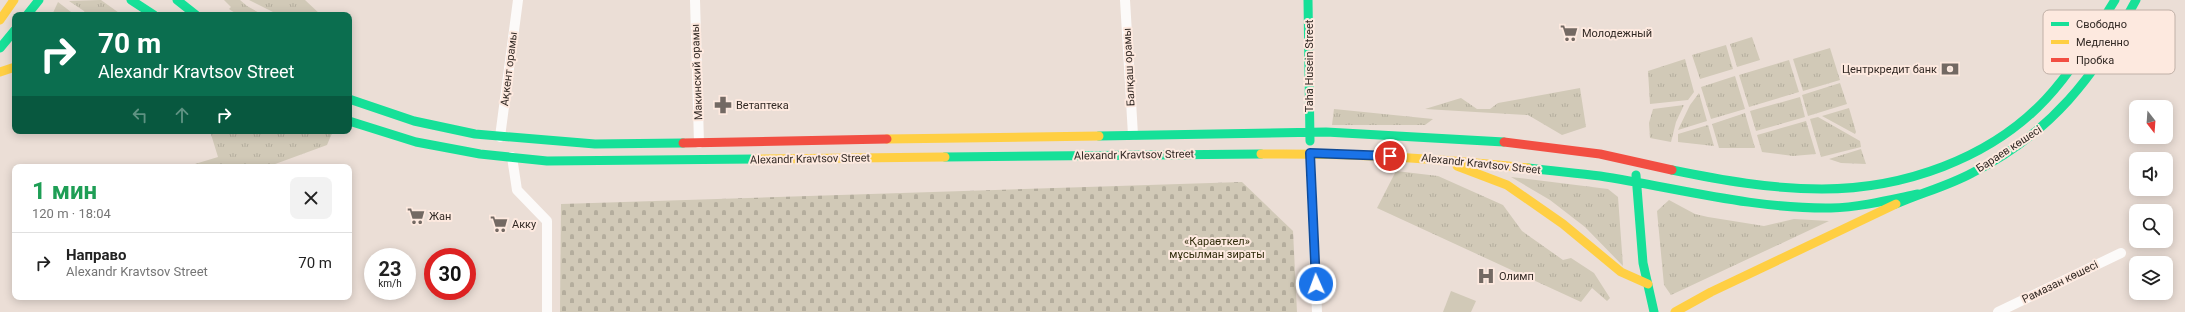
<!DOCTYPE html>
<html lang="ru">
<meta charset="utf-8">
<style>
:root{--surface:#fff;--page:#f2f2f2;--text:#222;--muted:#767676;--line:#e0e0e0}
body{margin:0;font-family:Roboto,sans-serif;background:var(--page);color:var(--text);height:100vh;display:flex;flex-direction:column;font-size:15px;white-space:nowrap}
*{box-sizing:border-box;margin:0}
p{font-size:13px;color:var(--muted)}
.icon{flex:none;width:22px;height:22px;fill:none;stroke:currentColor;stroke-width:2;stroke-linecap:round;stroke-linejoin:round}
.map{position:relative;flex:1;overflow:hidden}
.side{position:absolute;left:12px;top:164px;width:340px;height:136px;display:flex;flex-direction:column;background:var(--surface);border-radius:8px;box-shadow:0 2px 10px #0003}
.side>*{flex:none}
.hud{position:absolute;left:12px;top:12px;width:340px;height:122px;border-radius:8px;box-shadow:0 2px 10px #0003;background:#0b6e4f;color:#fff;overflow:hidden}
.needle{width:26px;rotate:163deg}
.buttons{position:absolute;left:2129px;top:100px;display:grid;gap:8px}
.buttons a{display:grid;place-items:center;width:44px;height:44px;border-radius:8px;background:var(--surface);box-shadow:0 2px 10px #0003;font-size:20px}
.speed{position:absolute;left:364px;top:248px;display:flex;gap:8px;font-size:20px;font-weight:700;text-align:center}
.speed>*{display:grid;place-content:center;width:52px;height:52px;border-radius:50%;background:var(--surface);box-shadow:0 2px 10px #0003;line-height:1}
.speed small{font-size:10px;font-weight:400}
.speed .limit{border:6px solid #d22;background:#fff;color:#111}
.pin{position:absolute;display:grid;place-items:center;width:34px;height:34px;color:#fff;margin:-17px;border:2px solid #fff;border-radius:50%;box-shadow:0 1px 4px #0007}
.me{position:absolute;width:44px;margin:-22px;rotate:358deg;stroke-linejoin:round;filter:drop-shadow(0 0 3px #0008)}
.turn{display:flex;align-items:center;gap:14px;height:84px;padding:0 20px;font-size:18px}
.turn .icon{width:52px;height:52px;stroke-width:2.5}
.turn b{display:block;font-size:28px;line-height:34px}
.lanes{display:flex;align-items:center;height:38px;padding:0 20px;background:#0003;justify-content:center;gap:20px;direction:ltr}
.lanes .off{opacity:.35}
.round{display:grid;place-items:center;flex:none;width:42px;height:42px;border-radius:8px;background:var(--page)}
.headline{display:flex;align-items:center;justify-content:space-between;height:68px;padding:0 20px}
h1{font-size:24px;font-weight:700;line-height:30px;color:#1e9e55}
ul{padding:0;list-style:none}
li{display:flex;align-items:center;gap:12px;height:60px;padding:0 20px;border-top:1px solid var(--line)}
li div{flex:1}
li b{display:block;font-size:15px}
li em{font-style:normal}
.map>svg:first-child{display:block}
.grass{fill:url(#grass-tufts)}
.cemetery{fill:url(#cemetery-stones)}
.pitch{fill:#d1c9b7}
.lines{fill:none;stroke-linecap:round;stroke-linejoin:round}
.street{stroke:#fcfaf9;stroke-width:10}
.fast{stroke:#16e098;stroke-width:9}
.slow{stroke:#ffcf43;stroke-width:9}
.jam{stroke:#f24e42;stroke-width:9}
.route-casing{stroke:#114b97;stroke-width:10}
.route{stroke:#1a73e8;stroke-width:7}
.labels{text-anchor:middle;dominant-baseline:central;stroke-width:4;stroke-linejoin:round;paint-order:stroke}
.poi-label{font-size:11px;fill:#332a25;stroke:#fde9df;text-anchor:start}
.street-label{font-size:11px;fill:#332a25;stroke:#fde9df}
.park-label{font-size:11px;fill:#302b0a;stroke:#fde9df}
.key{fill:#fde9df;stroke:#c0b0a7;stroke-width:1}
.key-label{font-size:11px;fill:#332a25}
</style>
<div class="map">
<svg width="2185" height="312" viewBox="0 0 2185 312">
<defs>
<pattern id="grass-tufts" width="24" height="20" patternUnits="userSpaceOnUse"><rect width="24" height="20" fill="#d1c9b7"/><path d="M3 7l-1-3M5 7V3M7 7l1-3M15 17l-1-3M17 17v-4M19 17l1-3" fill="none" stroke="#b4ad9d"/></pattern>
<pattern id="cemetery-stones" width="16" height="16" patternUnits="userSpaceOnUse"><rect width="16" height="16" fill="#d1c9b7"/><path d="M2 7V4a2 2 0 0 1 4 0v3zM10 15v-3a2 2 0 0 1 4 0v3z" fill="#b4ad9d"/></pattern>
</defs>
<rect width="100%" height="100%" fill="#ebded6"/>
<path class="grass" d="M101 0 122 15H86L84 11 69 1Z
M224 0H240L247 6 263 15H238L229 9 231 7Z
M249 0H305L321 15H279Z
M58 2 75 15H52Z
M1752 37 1760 60 1737 67 1730 44Z
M1726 45 1733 69 1700 79 1692 55Z
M1830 48 1840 80 1803 91 1793 59Z
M1685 59 1694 92 1688 100 1650 104 1648 71Z
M1789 60 1799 92 1749 107 1739 75Z
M1735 76 1745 109 1711 119 1701 87Z
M1840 83 1847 104 1808 116 1802 95Z
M1580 88 1586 127 1562 135 1528 115 1425 109 1461 98 1477 109H1490L1498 103Z
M1699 93 1707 121 1678 130 1690 105Z
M1800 97 1805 117 1756 131 1750 111Z
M1684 105 1676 122 1671 142 1650 138 1649 123 1653 109Z
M1849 108 1856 132 1855 134 1822 116Z
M1334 109 1433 119 1425 125H1332Z
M1745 113 1755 148H1719L1712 124Z
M1818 117 1860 141 1861 147 1821 157 1810 119Z
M1806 121 1816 154 1793 156 1762 152 1757 135Z
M1708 125 1714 146 1678 142V134Z
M210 131H328L332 133 327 145 267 167H185L218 157Z
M1861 149 1866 164 1841 163 1829 159Z
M1396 171 1438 176 1503 205 1522 231 1563 260 1571 258 1594 273 1610 298 1607 301 1592 288 1581 302 1377 208Z
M1511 177 1608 189 1618 197 1623 266 1585 227 1550 200Z
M1669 200 1695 214 1708 217 1764 226 1794 219 1829 221 1671 295 1664 285 1657 211Z"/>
<path class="cemetery" d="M1242 182 1293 231 1297 312H560L561 204Z"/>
<path class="pitch" d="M1451 291 1476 301 1471 312H1443Z"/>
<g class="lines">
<path class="street" d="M695 0 699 143
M1125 0 1133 135
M500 137 518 0
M1310 153 1317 312
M512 157 517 190 547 221V312
M1998 312 2121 253"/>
<path class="fast" d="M131 0 154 15
M177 0 196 15
M1308 0 1310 141
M27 15 39 0
M0 48 15 30
M349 99 414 121 475 134 595 144 683 143
M349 121 416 142 480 154 547 161 755 159
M1099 136 1326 132 1504 142
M945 157 1261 154
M1528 168C1552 171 1576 173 1600 176 1677 188 1753 209 1831 208 1861 207 1889 200 1918 194
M1672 170C1721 180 1771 189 1822 189 1903 189 1990 159 2046 99 2073 70 2094 34 2115 0
M1636 175 1643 263 1654 312
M1896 204C1921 193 1948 186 1972 173 2051 133 2095 77 2136 0"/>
<path class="slow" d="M0 20 14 0
M0 72 15 67
M887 139 1099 136
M1261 154C1352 153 1438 158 1528 168
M755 159 945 157
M1457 166 1507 185 1563 224 1621 272 1648 284
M1675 312 1711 292 1896 204"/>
<path class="jam" d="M1504 142 1600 154 1672 170
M683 143 887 139"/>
</g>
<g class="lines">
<g class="route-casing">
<path id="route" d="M1316 284 1310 153 1390 156"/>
</g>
<use href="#route" class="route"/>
</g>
<defs>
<g id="supermarket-bare" transform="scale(1.38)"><path d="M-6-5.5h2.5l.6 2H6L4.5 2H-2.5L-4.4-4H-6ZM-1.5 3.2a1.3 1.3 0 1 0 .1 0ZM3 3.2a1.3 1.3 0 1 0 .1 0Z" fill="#736963" stroke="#fde9df" stroke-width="2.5" paint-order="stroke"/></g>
<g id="bank-bare" transform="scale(1.38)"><path d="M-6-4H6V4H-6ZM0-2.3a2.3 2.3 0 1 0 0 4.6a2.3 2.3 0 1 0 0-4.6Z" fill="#736963" stroke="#fde9df" stroke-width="2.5" paint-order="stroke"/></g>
<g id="pharmacy-bare" transform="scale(1.38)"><path d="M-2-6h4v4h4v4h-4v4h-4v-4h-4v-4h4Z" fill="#736963" stroke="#fde9df" stroke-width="2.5" paint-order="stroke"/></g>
<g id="hospital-bare" transform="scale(1.38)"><path d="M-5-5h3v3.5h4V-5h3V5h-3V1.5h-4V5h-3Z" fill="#736963" stroke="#fde9df" stroke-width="2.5" paint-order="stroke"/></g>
</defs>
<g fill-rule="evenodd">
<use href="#supermarket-bare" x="1569" y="33"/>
<use href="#bank-bare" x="1950" y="69"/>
<use href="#pharmacy-bare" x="723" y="105"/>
<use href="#supermarket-bare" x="416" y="216"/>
<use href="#supermarket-bare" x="499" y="224"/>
<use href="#hospital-bare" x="1486" y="276"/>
</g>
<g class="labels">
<g class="poi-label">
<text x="1582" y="33">Молодежный</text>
<text x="1937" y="69" text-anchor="end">Центркредит банк</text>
<text x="736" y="105">Ветаптека</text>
<text x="429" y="216">Жан</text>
<text x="512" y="224">Акку</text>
<text x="1499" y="276">Олимп</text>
</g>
<g class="street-label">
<text transform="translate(1309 66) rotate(-90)">Taha Husein Street</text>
<text transform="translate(1129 67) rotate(-93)">Балқаш орамы</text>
<text transform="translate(509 69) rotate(-83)">Ақкент орамы</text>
<text transform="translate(697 72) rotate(-92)">Макинский орамы</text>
<text transform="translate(2009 149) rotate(-33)">Бараев көшесі</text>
<text transform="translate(1134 155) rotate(-1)">Alexandr Kravtsov Street</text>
<text transform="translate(810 159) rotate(-1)">Alexandr Kravtsov Street</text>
<text transform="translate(1481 164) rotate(6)">Alexandr Kravtsov Street</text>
<text transform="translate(2060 282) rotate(-26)">Рамазан көшесі</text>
</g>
<g class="park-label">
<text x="1217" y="241">«Қараөткел»<tspan x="1217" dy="13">мұсылман зираты</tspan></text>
</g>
</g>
<rect x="2043" y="10" width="132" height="64" rx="6" class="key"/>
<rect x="2051" y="22" width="18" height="4" fill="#16e098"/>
<rect x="2051" y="40" width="18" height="4" fill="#ffcf43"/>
<rect x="2051" y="58" width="18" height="4" fill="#f24e42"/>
<g class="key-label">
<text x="2076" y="28">Свободно</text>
<text x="2076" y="46">Медленно</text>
<text x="2076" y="64">Пробка</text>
</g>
</svg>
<div class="buttons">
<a><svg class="needle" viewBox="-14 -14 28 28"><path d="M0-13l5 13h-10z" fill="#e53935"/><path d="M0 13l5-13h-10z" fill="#767676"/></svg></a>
<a><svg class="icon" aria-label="sound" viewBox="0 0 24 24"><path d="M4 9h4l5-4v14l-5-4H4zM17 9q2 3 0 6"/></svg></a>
<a><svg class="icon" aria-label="search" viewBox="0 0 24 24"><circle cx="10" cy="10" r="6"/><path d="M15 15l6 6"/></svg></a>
<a><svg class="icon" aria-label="layers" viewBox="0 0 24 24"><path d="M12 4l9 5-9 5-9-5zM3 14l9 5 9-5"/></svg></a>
</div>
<div class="speed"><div>23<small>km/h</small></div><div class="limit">30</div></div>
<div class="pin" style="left:1390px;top:156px;background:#d93025"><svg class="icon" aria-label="arrive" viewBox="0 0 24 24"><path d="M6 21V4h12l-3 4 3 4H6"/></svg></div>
<svg class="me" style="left:1316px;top:284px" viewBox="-20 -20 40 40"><circle r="17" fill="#1a73e8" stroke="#fff" stroke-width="3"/><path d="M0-11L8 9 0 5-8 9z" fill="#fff"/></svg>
<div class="hud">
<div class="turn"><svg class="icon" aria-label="right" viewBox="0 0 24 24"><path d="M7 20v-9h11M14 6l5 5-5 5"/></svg><div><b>70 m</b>Alexandr Kravtsov Street</div></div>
<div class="lanes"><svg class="icon off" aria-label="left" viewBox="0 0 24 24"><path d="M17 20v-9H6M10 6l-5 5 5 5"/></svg><svg class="icon off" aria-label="ahead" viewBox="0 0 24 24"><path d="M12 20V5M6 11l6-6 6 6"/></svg><svg class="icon" aria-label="right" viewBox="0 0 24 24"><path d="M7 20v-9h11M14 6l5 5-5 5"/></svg></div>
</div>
<section class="side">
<div class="headline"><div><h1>1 мин</h1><p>120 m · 18:04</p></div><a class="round"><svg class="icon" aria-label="close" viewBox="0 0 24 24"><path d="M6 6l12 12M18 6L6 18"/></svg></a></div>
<ul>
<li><svg class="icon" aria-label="right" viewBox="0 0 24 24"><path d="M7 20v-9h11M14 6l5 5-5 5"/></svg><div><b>Направо</b><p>Alexandr Kravtsov Street</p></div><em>70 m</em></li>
</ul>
</section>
</div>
